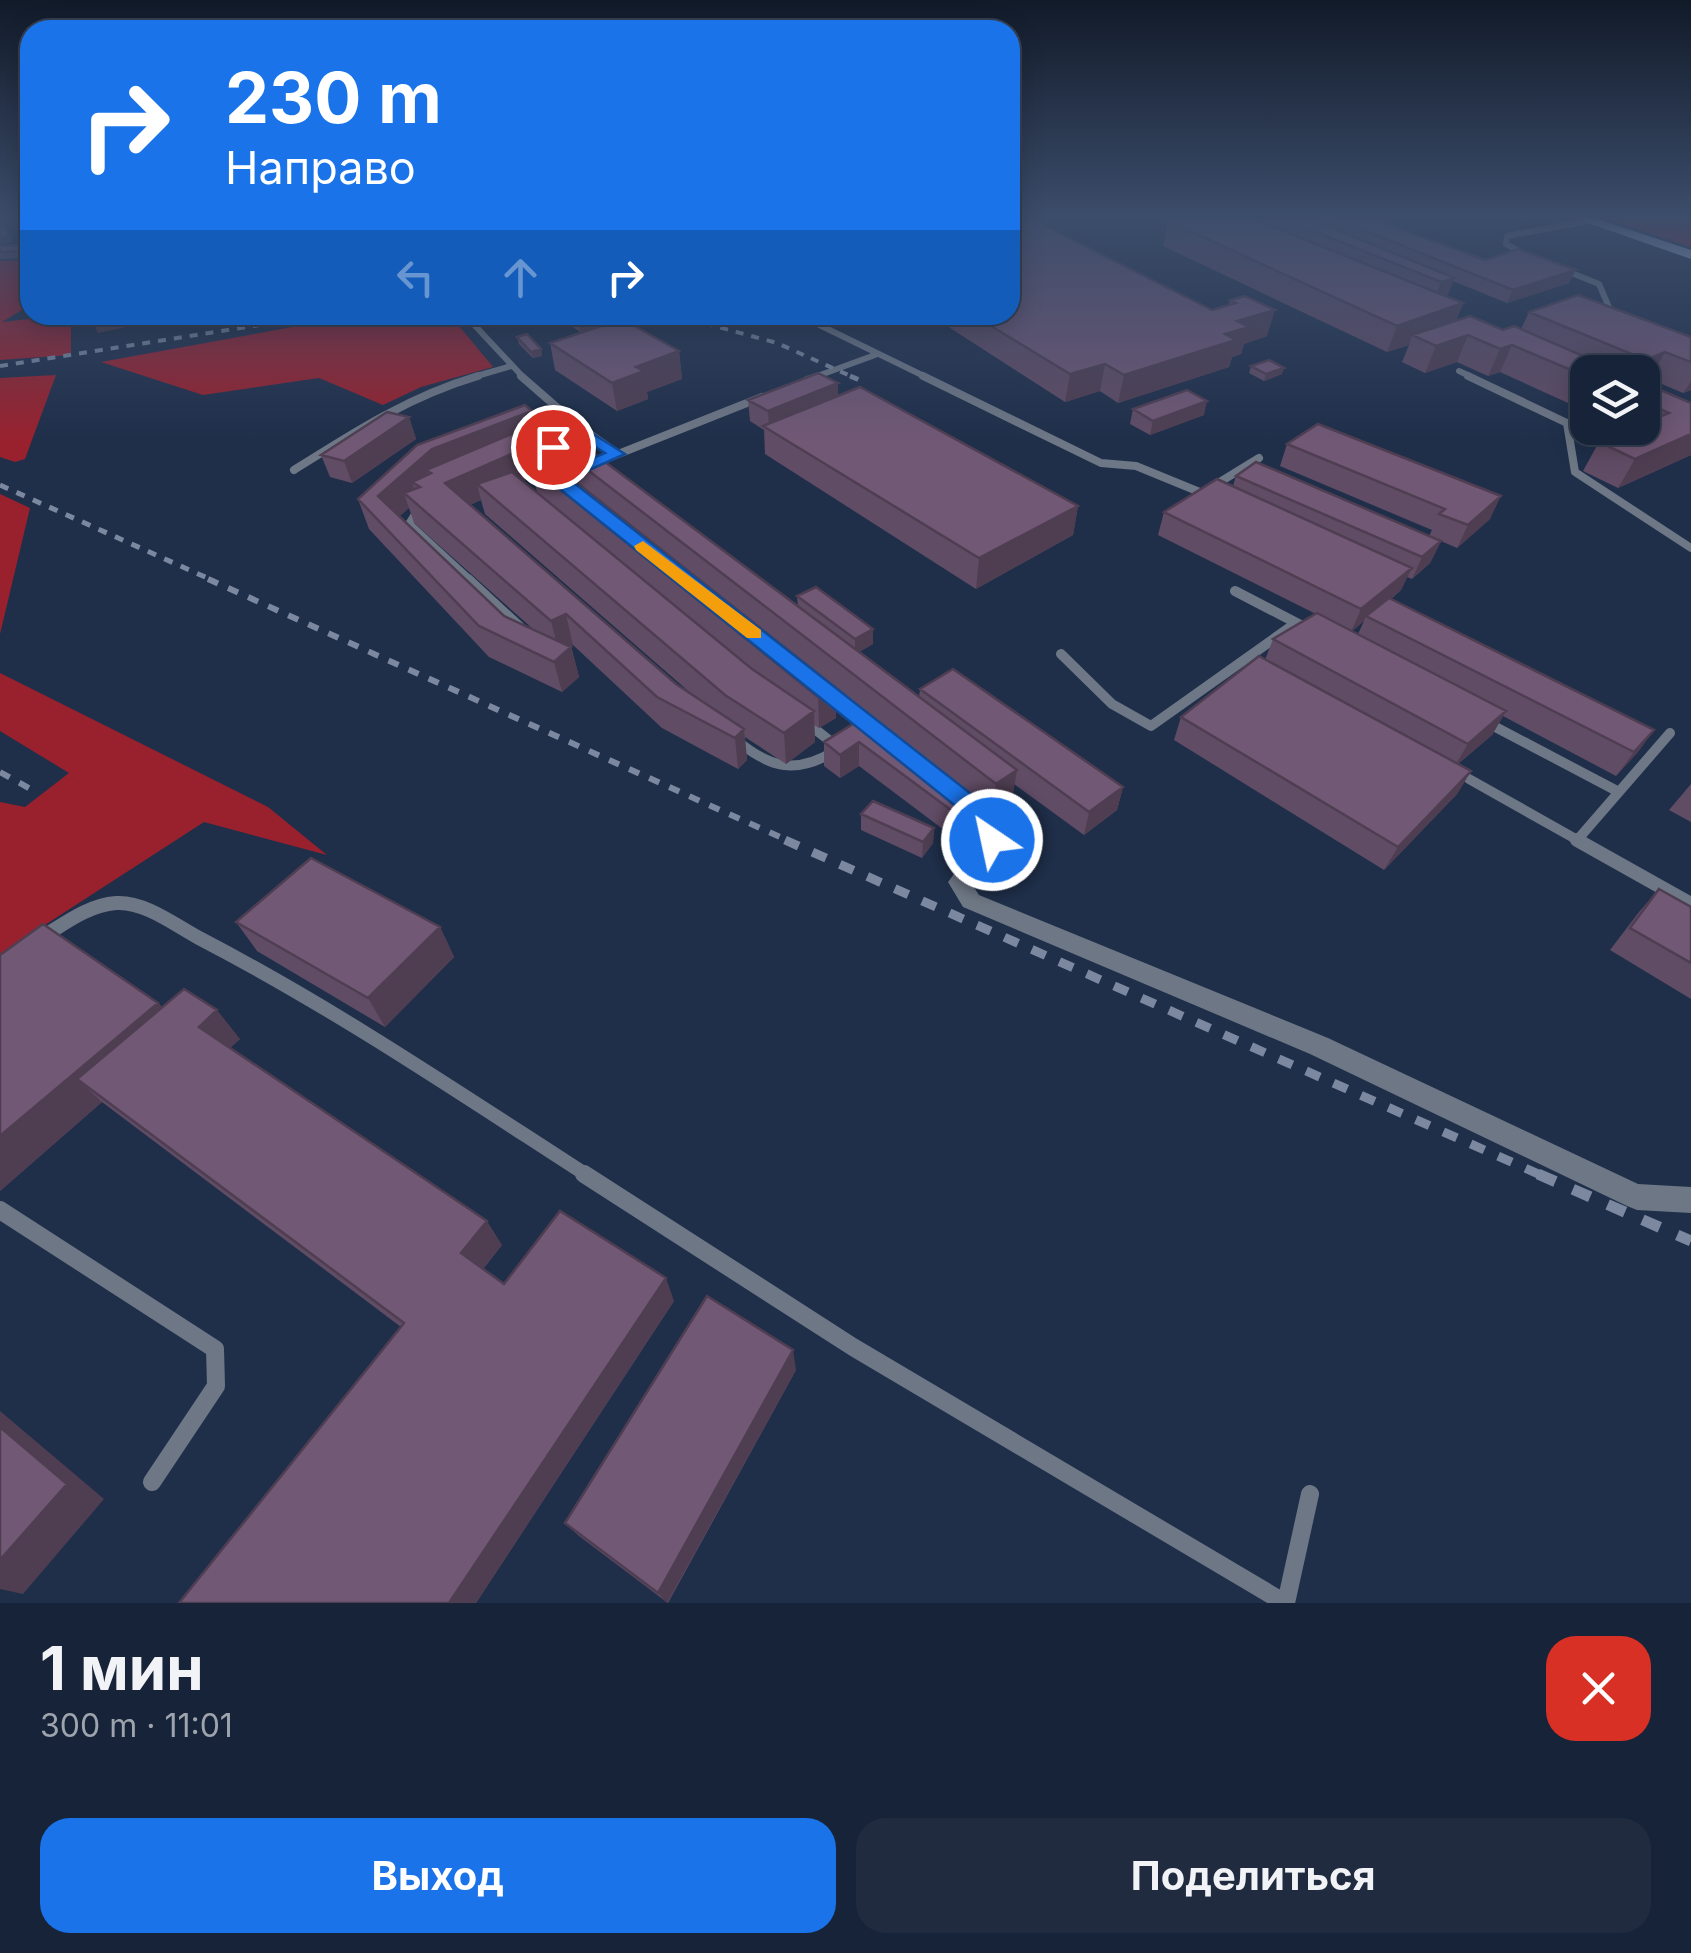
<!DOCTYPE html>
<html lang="ru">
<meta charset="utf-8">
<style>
:root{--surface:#172338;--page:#202b40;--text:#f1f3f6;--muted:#9ea4ae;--line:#364053;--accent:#1a73e8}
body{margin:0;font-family:Inter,sans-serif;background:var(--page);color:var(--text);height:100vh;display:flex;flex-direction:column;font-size:38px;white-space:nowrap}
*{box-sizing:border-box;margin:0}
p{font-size:32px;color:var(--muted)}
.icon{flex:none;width:55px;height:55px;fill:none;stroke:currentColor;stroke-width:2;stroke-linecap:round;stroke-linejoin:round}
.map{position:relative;height:1603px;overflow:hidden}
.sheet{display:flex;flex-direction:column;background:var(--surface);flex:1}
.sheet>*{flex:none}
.guide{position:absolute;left:20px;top:20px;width:1000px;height:305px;border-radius:30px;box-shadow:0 5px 25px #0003,0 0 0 2px var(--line);background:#1a73e8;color:#fff;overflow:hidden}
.fabs{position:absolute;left:1570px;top:355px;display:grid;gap:20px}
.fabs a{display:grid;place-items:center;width:90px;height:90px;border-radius:20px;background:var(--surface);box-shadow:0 5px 25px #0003,0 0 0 2px var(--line);font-size:50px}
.pin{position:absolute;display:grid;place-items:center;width:85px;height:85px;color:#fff;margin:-42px;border:5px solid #fff;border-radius:50%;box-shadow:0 2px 10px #0007}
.me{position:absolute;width:110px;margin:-55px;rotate:326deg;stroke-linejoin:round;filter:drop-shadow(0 0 8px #0008)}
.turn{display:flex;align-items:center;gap:35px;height:210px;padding:0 40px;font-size:45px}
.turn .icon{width:130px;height:130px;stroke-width:2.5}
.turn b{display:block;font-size:70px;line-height:85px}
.lanes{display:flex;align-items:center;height:95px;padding:0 40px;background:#0003;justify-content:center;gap:50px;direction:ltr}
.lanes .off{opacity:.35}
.round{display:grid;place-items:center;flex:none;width:105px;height:105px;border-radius:30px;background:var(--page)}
.head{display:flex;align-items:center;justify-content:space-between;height:170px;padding:0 40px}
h1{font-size:60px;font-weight:700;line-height:75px}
.primary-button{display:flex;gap:20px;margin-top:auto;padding:20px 40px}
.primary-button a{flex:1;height:115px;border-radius:30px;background:var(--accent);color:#fff;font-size:40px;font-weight:700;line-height:115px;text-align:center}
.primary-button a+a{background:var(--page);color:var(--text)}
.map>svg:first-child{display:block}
.forest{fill:#99212d}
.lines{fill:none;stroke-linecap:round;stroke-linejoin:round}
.service-far4{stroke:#6e7785;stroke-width:6}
.service-far3{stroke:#6e7785;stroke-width:8}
.service-far2{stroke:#6e7785;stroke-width:10}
.service-far1{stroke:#6e7785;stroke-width:14}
.service{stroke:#6e7785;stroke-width:18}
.minor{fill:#6e7785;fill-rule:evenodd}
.trunk{fill:#baccec;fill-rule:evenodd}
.rail-far4{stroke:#7b889f;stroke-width:4;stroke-dasharray:8 8;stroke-linecap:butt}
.rail-far3{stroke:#7b889f;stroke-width:5;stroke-dasharray:9 9;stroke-linecap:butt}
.rail-far2{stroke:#7b889f;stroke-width:6;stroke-dasharray:11 11;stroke-linecap:butt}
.rail-far1{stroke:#7b889f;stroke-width:9;stroke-dasharray:15 15;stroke-linecap:butt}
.rail{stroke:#7b889f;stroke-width:11;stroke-dasharray:19 19;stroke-linecap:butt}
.wall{fill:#614c65;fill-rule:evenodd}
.shaded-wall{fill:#4f3e52}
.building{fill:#715875;stroke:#4f3e52;stroke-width:2.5}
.route{fill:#1a73e8;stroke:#114b97;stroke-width:2.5}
.slow{fill:#f59e0b}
</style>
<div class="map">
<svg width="1691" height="1603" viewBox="0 0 1691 1603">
<rect width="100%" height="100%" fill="#1f2f4a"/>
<path class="forest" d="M1605 218H1691V247Z
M30 260V305L2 322 57 316 71 325V355L0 360V261Z
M358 315H450L493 367 421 387 383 405 319 378 203 395 101 362Z
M56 375 25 459 15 462 0 457V378Z
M0 494 30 508 0 634Z
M0 673 268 807 327 855 204 822 0 954V802L25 807 69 773 0 731Z"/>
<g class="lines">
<path class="service-far4" d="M1347 218 1359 222 1376 218
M1528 256 1506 244 1507 236 1589 221
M1564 270 1599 284 1614 319
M465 315 524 378
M799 315 928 378
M1459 371 1474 378
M470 378 511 366
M812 378 875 355"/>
<path class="service-far3" d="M521 376 576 424 618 454
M923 376 1101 463 1136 466 1202 493 1259 458
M1468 376 1567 423 1575 472 1691 548
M807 380 819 376
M553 447 587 435
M588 466 762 397
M294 470C354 432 410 396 478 376
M419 508 409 524 471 581"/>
<path class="service-far2" d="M468 579 520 627
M1235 591 1310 630
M1061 654 1112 704 1151 726 1296 623
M827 692 871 727
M802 719 839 748
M1486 722 1619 792
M736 740C769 767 795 775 833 752
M1469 779 1581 842
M1579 838 1670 733"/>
<path class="service-far1" d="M1577 840 1691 904
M41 938C64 924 88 905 116 903 144 901 175 925 199 938 334 1008 461 1094 588 1176"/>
<path class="service" d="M584 1174 853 1347 1285 1603
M0 1210 215 1349 216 1386 152 1482
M1286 1603 1310 1494"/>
<path class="minor" d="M981 807 988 809 1005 828 999 846 971 883 979 895 1328 1038 1638 1184 1691 1187V1213L1637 1210 1627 1206 1310 1054 963 907 948 882 982 837 984 830 971 814Z"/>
<path class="trunk" d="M1574 218H1594L1691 250V259Z"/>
<path class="rail-far4" d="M674 315 777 343 855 378
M0 366 323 315"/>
<path class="rail-far3" d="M850 376 864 382
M0 485 214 581"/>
<path class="rail-far2" d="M208 579 791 842
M0 772 36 792"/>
<path class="rail-far1" d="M785 840 1543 1176"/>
<path class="rail" d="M1538 1174 1691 1241"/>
</g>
<path class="wall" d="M1266 218H1370L1485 260 1569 283 1507 303 1453 281 1447 297 1463 303 1456 321 1503 330 1521 329 1529 312 1691 337V390L1683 393 1650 379 1643 382 1691 403V455L1618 488 1583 471 1599 442 1628 430 1622 428H1642V372H1588V412L1500 372 1488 376 1457 362 1425 373 1402 362 1409 345 1387 352 1163 246 1168 221 1264 223Z
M30 245V258L0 259V246Z
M1245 296 1267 336 1244 344 1241 354 1232 357 1229 367 1118 403 1100 391 1065 402 930 315H1010L1212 310 1229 305 1230 300Z
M558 315H600L601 326 580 332Z
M517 337 541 349 542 356 533 358 519 344Z
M550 343 679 351 682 379 647 392 648 399 617 411 555 370Z
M1251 366 1282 374 1264 381 1249 373Z
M838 395 1078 506 1073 535 976 589 765 454 764 430 750 421 748 400Z
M1133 409 1204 415 1150 435 1130 424Z
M409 417 416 439 352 483 330 477 321 455Z
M535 424 564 431 568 449 798 607 797 596 873 644 859 652 919 698 920 689 1123 787 1117 810 1084 835 1014 784 1012 801 992 814 836 691V718L819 728 814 725 815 742 786 764 745 737 747 760 738 769 662 728 573 645 571 646 579 677 562 692 489 657 369 529 358 499ZM566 462 569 477 556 466ZM533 477 537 492 523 481ZM481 500 485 514 694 696 676 684 470 505ZM409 508 414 523 533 629 504 616 399 516Z
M1287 444 1490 519 1457 548 1441 541 1430 563 1412 579 1407 577 1401 590 1391 599 1654 730 1637 753 1616 776 1503 716 1492 735 1458 764 1471 771 1457 794 1384 870 1174 740 1181 717 1265 660 1273 639 1316 614 1158 535 1164 512 1233 486 1236 476 1429 536 1432 530 1280 466ZM1364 621 1358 634 1352 631Z
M861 719 970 823 952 836 859 766 840 778 824 766V742Z
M1691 784V822L1669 810Z
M861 814 934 828 933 843 922 858 861 830Z
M1659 889 1691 907V999L1610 950 1639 912Z
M236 922 440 927 454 957 385 1027 257 951Z
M43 924 158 1003 162 1007 240 1039 230 1048 502 1245 483 1269 504 1284 674 1301 476 1603H179L401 1327 102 1102 0 1191Z
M796 1370 668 1603 579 1536 565 1523Z"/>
<path class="shaded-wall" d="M1319 218H1356L1336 219 1332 231 1312 220Z
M2 219 13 242 0 244Z
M1576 270 1569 283 1507 303 1513 290Z
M1455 278 1447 297 1434 301 1441 282Z
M1463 303 1452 330 1412 335 1409 345 1387 352 1397 326Z
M30 304V315H47L28 319 21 305Z
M1275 310 1267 336 1244 344 1241 354 1232 357 1229 367 1118 403 1124 375 1225 334 1237 321Z
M89 315H183L98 333Z
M589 315H600L601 326 580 332 577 318Z
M1468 335 1457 362 1425 373 1436 346Z
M1512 345 1500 372 1488 376 1500 349Z
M541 349 542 356 533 358 531 352Z
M679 351 682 379 647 392 648 399 617 411 612 383 636 367Z
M1665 352 1650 379 1642 382V372H1639L1646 360Z
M1105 364 1100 391 1065 402 1070 374Z
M1284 368 1282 374 1264 381 1266 374Z
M1691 381V390L1683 393Z
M838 383V404L769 429 768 411Z
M1207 401 1204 415 1150 435 1153 421Z
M532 411 539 439 431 473 426 470 431 487H420L412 482 418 499 404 493 409 508 389 526 378 496 432 449Z
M409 417 416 439 352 483 344 461Z
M564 431 569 456 563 451 566 462 540 473 530 465 533 477 491 496 477 484 481 500 454 512 445 483Z
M1691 434V455L1618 488 1635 459Z
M1501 496 1490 519 1457 548 1468 525Z
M1078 506 1073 535 976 589 979 558Z
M1441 541 1430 563 1412 579 1422 557Z
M1412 568 1401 590 1369 617 1366 616 1364 621 1351 632 1361 609Z
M566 614 573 645 559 652 551 621Z
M873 629V644L855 654V639Z
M571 647 579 677 562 692 554 662Z
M836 688V718L819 728 818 697Z
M814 711 815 742 786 764 784 733Z
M1506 711 1492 735 1454 767 1468 744Z
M744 729 747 760 738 769 735 738Z
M1654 730 1637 753 1616 776 1634 752Z
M859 742V766L840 778V755Z
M1017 770 1012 801 992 814 996 784Z
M1471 771 1457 794 1384 870 1398 847Z
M1123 787 1117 810 1084 835 1089 812Z
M973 800 970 823 952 836 955 813Z
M934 828 933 843 922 858 923 842Z
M440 927 454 957 385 1027 368 998Z
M158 1003 182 1031 77 1079 102 1102 0 1191V1136Z
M217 1010 240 1039 222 1055 199 1027Z
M487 1221 502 1245 477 1277 461 1253Z
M666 1278 674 1301 476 1603H449Z
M793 1350 796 1370 667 1603 658 1593Z
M0 1411 104 1499 23 1594 0 1589Z"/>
<path class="building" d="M0 218H1L9 236 0 238Z
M1184 218H1251L1463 303 1397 326 1168 221Z
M1281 218H1319L1312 220 1455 278 1441 282Z
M1340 218H1370L1485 260 1518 249 1576 270 1513 290 1336 219Z
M1033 220 1212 310 1236 303 1230 300 1245 296 1275 310 1237 321 1249 327 1225 334 1236 340 1124 375 1105 364 1070 374 973 315H1010V225Z
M30 245V251L0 252V246Z
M1578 295 1691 337V362L1665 352 1646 360 1529 312Z
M30 297V304L21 305 20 299Z
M1470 316 1503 330 1514 326 1620 372H1588V377L1512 345 1500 349 1468 335 1436 346 1412 335Z
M622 319 679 351 636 367 644 371 612 383 550 343Z
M527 334 541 349 531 352 517 337Z
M1269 360 1284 368 1266 374 1251 366Z
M818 373 838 383 768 411 748 400Z
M1642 382 1691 403V434L1635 459 1599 442 1634 428H1642V424L1669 413 1642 401Z
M860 387 1078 506 979 558 763 426Z
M1187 390 1207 401 1153 421 1133 409Z
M525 405 532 411 432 449 378 496 504 616 571 647 554 662 479 626 358 499 417 445Z
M387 412 409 417 344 461 321 455Z
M545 420 564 431 445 483 676 684 744 729 735 738 657 697 566 614 551 621 404 493 420 487 412 482 431 473 426 470Z
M1318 424 1501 496 1468 525 1439 514 1445 509 1287 444Z
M581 444 1017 770 996 784 563 451Z
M547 459 836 688 818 697 530 465Z
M1256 462 1441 541 1422 557 1236 476Z
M512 472 752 669 814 711 784 733 725 695 477 484Z
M1217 479 1412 568 1361 609 1164 512Z
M816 587 873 629 855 639 797 596Z
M1389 598 1654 730 1634 752 1366 616Z
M1317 613 1506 711 1468 744 1273 639Z
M1259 656 1471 771 1398 847 1181 717Z
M953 669 1123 787 1089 812 920 689Z
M861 719 973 800 955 813 859 742 840 755 824 742Z
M873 801 934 828 923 842 861 814Z
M311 858 440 927 368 998 236 922Z
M1659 889 1691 907V963L1630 928Z
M43 924 158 1003 0 1136V955Z
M184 989 217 1010 199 1027 487 1221 461 1253 504 1284 560 1211 666 1278 449 1603H179L404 1323 77 1079Z
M707 1296 793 1350 658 1593 565 1523Z
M0 1427 67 1484 0 1560Z"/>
<linearGradient id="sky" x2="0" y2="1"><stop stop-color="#111a29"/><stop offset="0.49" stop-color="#3c4d6b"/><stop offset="1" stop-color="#3c4d6b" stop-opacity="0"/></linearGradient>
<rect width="1691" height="442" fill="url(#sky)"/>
<path class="route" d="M587 430 625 454 569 479 989 808 1006 828 1000 846H983L980 840 983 830 973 820 551 482V475L605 453 586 441 553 452 545 447Z"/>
<path class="slow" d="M643 541 761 630V638H747L636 550 634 546Z"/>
</svg>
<div class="fabs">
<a><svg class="icon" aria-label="layers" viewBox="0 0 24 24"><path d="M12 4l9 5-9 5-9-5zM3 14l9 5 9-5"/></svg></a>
</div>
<div class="pin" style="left:553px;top:447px;background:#d93025"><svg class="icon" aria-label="arrive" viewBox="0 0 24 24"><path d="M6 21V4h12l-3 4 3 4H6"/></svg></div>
<svg class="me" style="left:992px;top:840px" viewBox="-20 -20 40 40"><circle r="17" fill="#1a73e8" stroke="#fff" stroke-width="3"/><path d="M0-11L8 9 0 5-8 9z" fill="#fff"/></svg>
<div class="guide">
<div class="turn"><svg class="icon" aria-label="right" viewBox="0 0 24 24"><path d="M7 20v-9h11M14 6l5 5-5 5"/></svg><div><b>230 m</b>Направо</div></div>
<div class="lanes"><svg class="icon off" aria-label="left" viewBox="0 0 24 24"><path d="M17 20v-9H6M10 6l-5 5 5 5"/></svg><svg class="icon off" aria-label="ahead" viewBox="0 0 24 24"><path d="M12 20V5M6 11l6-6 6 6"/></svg><svg class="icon" aria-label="right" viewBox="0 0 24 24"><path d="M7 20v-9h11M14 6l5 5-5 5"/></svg></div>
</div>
</div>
<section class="sheet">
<div class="head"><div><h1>1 мин</h1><p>300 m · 11:01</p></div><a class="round" style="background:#d93025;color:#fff"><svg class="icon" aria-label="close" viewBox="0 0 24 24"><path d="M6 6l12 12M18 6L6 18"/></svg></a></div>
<div class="primary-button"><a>Выход</a><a>Поделиться</a></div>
</section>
